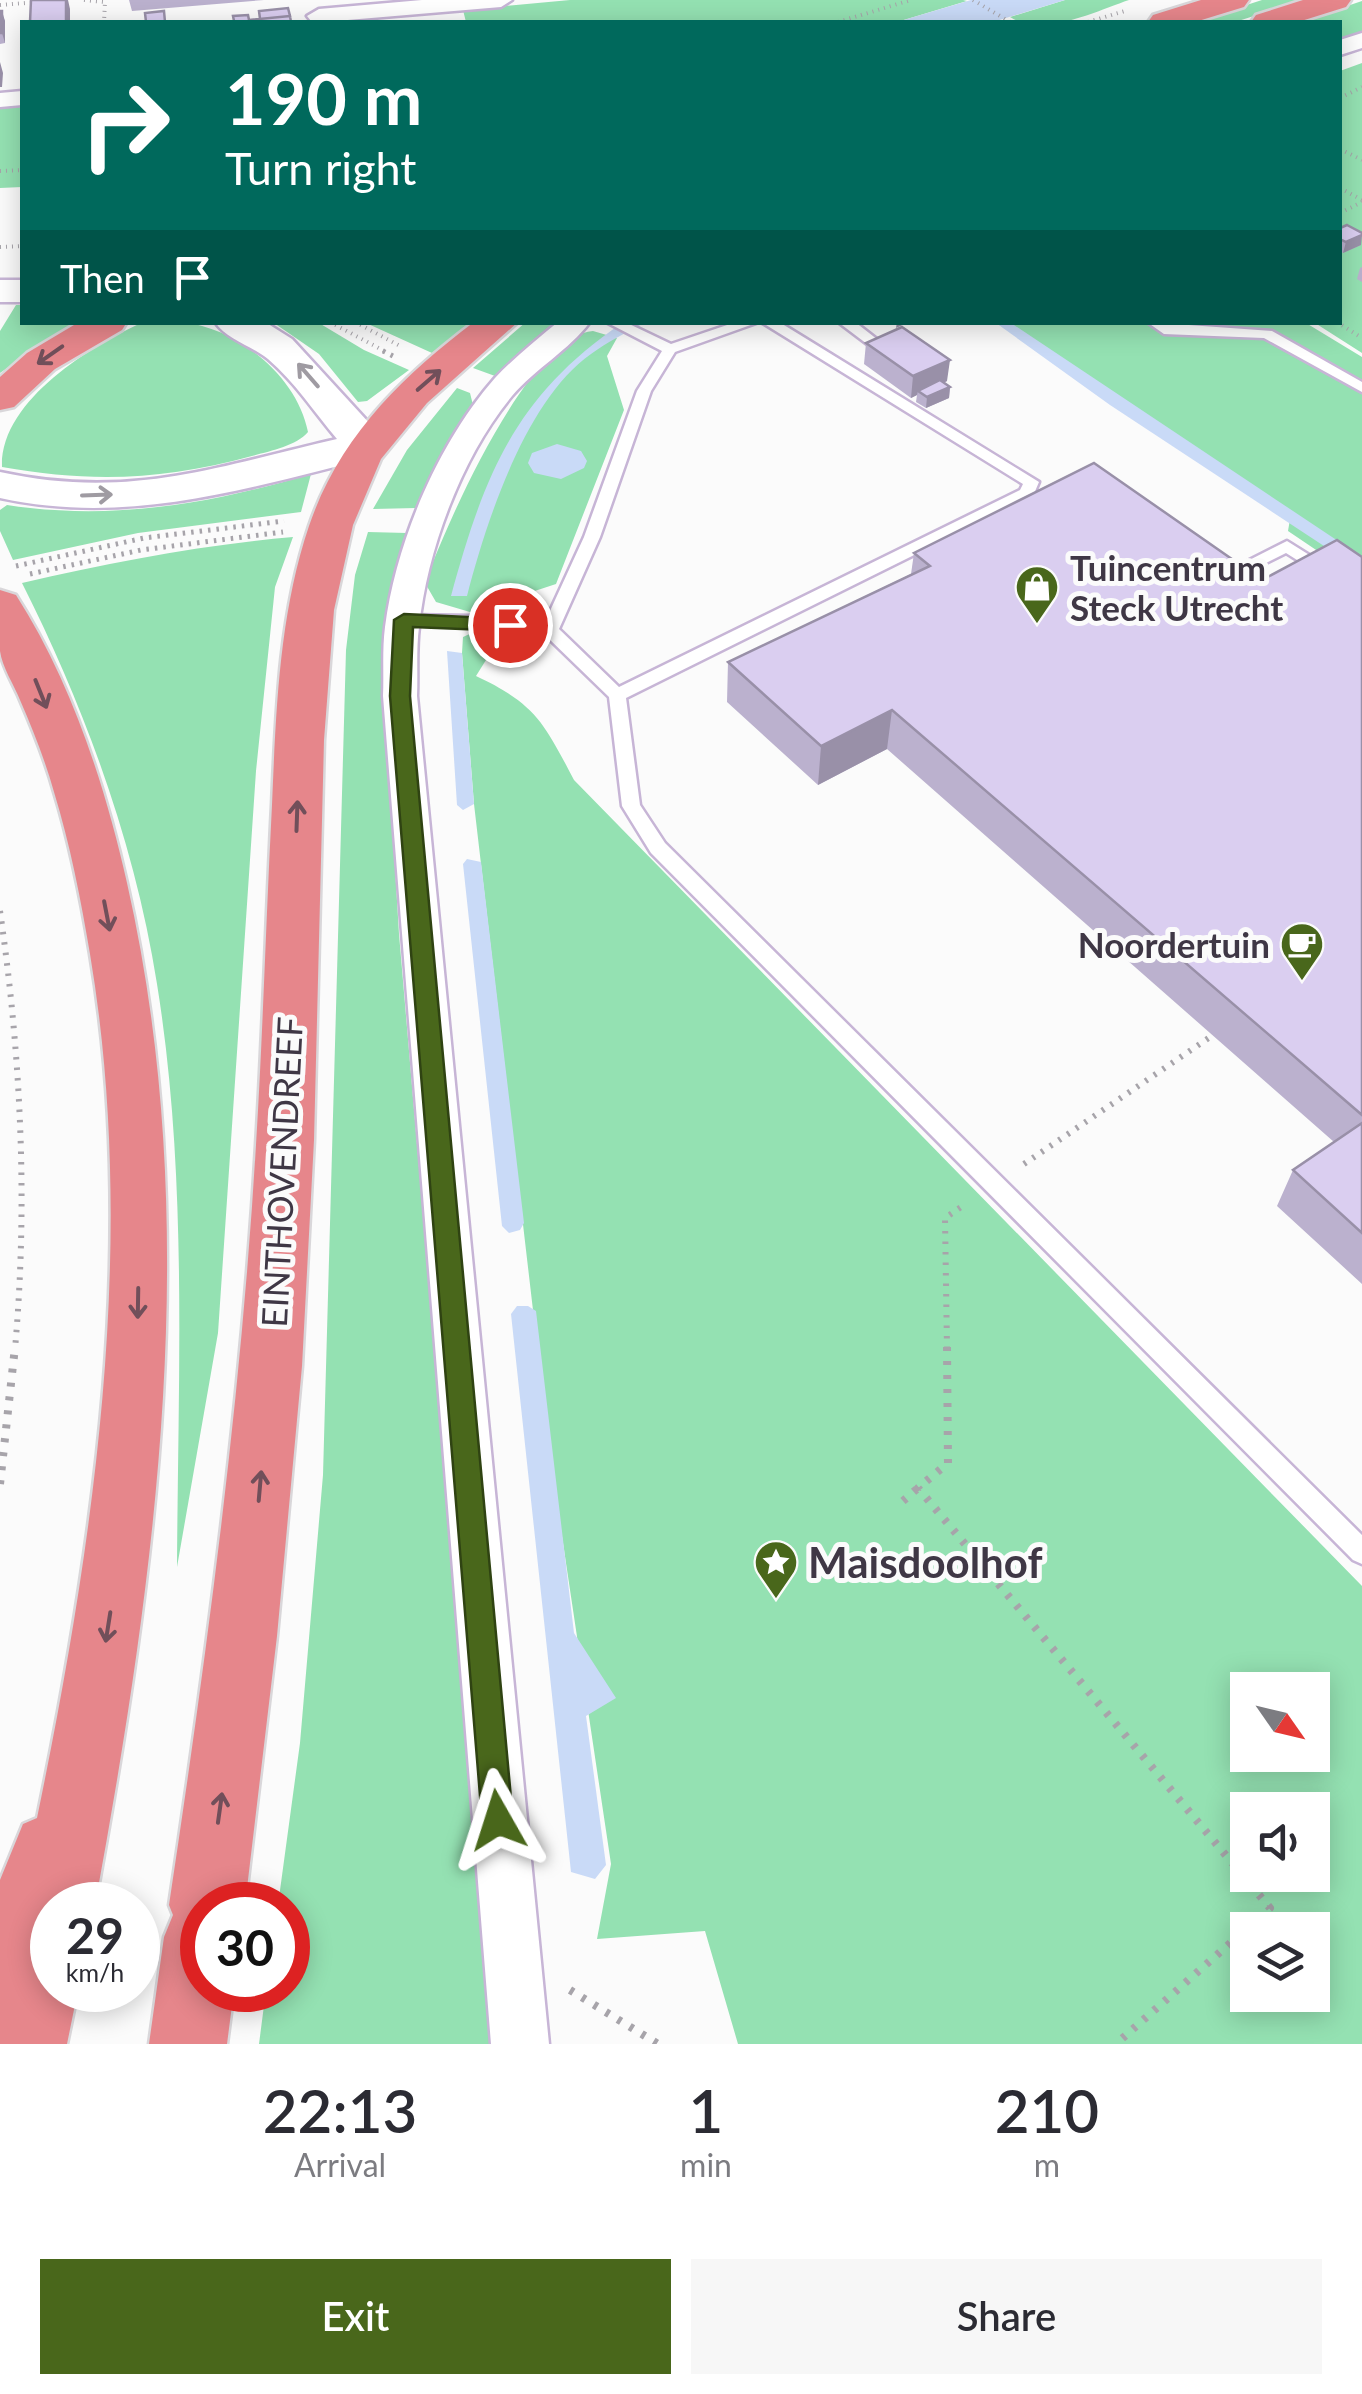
<!DOCTYPE html>
<style>
:root{--surface:#fff;--page:#f7f7f7;--text:#2b2b33;--muted:#7c7c81;--accent:#49671b}
body{margin:0;font-family:Lato,sans-serif;background:var(--page);color:var(--text);height:100vh;display:flex;flex-direction:column;font-size:38px;white-space:nowrap}
*{box-sizing:border-box;margin:0}
p{font-size:32px;color:var(--muted)}
.icon{flex:none;width:55px;height:55px;fill:none;stroke:currentColor;stroke-width:2;stroke-linecap:round;stroke-linejoin:round}
.map{position:relative;height:2044px;overflow:hidden}
.side{display:flex;flex-direction:column;background:var(--surface);flex:1}
.side>*{flex:none}
.hud{position:absolute;left:20px;top:20px;width:1322px;height:305px;border-radius:0px;box-shadow:0 5px 25px #0003;background:#00695c;color:#fff;overflow:hidden}
.needle{width:65px;rotate:124deg}
.buttons{position:absolute;left:1230px;top:1672px;display:grid;gap:20px}
.buttons a{display:grid;place-items:center;width:100px;height:100px;border-radius:0px;background:var(--surface);box-shadow:0 5px 25px #0003;font-size:50px}
.speed{position:absolute;left:30px;top:1882px;display:flex;gap:20px;font-size:50px;font-weight:700;text-align:center}
.speed>*{display:grid;place-content:center;width:130px;height:130px;border-radius:50%;background:var(--surface);box-shadow:0 5px 25px #0003;line-height:1}
.speed small{font-size:25px;font-weight:400}
.speed .limit{border:15px solid #d22;background:#fff;color:#111}
.pin{position:absolute;display:grid;place-items:center;width:85px;height:85px;color:#fff;margin:-42px;border:5px solid #fff;border-radius:50%;box-shadow:0 2px 10px #0007}
.me{position:absolute;width:110px;margin:-55px;rotate:354deg;stroke-linejoin:round;filter:drop-shadow(0 0 8px #0008)}
.turn{display:flex;align-items:center;gap:35px;height:210px;padding:0 40px;font-size:45px}
.turn .icon{width:130px;height:130px;stroke-width:2.5}
.turn b{display:block;font-size:70px;line-height:85px}
.then{display:flex;align-items:center;height:95px;padding:0 40px;background:#0003;gap:20px;font-size:38px}
.eta{display:flex;justify-content:space-evenly;align-items:center;height:170px;text-align:center}
.eta b{font-size:60px;font-weight:600;line-height:70px}
.cta{display:flex;gap:20px;margin-top:auto;padding:20px 40px}
.cta a{flex:1;height:115px;border-radius:0px;background:var(--accent);color:#fff;font-size:40px;font-weight:600;line-height:115px;text-align:center}
.cta a+a{background:var(--page);color:var(--text)}
.map>svg:first-child{display:block}
.green{fill:#94e1b2;fill-rule:evenodd}
.water{fill:#c9daf7}
.lines{fill:none;stroke-linecap:round;stroke-linejoin:round}
.lane-casing{stroke:#c7b5d6;stroke-width:5}
.street-casing{stroke:#c7b5d6;stroke-width:5}
.secondary-casing{stroke:#c7b5d6;stroke-width:5}
.highway-casing{stroke:#d9d7da;stroke-width:5}
.path-far3{stroke:#a7a4aa;stroke-width:4;stroke-dasharray:1 5;stroke-linecap:butt}
.path-far2{stroke:#a7a4aa;stroke-width:5;stroke-dasharray:2.5 6;stroke-linecap:butt}
.path-far1{stroke:#a7a4aa;stroke-width:6;stroke-dasharray:2.5 8;stroke-linecap:butt}
.path{stroke:#a7a4aa;stroke-width:8;stroke-dasharray:4 10;stroke-linecap:butt}
.lane{fill:#fff;fill-rule:evenodd}
.street{fill:#fff;fill-rule:evenodd}
.secondary{fill:#fff;fill-rule:evenodd}
.highway{fill:#e6868b;fill-rule:evenodd}
.wall{fill:#bbb1ce}
.shaded-wall{fill:#9990a8}
.building{fill:#dacef0;stroke:#9990a8;stroke-width:2.5}
.oneway{stroke:#714f5a}
.oneway2{stroke:#9f9ba2}
.route{fill:#49671b;stroke:#2f4312;stroke-width:2.5}
.labels{text-anchor:middle;dominant-baseline:central;stroke-width:10;stroke-linejoin:round;paint-order:stroke}
.poi-label{font-size:35px;font-weight:bold;fill:#3f3745;stroke:#fbfbfb;text-anchor:start}
.street-label{font-size:35px;fill:#3f3745;stroke:#fbfbfb}
.near-poi-label{font-size:42px;font-weight:bold;fill:#3f3745;stroke:#fbfbfb;text-anchor:start}
</style>
<div class="map">
<svg width="1362" height="2044" viewBox="0 0 1362 2044">
<rect width="100%" height="100%" fill="#fbfbfb"/>
<path class="green" d="M570 0H963L967 1 897 22H466L463 10Z
M1065 0H1129C1096 11 1043 38 1010 17Z
M1262 0H1304L1235 22H1194Z
M1362 1V33L1340 41V22H1299Z
M1362 63V353L1315 323 1340 322V71Z
M22 105V187L0 188V108Z
M16 305H22V322L73 323 0 373V331Z
M143 322C156 322 170 321 183 322 239 329 297 376 308 432 296 446 270 451 252 456 164 480 92 483 2 467 0 400 93 345 143 322Z
M526 322 555 323 495 376 473 368Z
M274 323H319L364 350 409 370 367 401 358 402 319 354Z
M366 323H471L432 353Z
M1001 323H1306L1362 357V581L1288 531 1290 519Z
M593 331 617 338 607 356 624 410 556 584 470 612 436 602 425 583C446 525 528 336 593 331Z
M457 388 470 393 473 405 416 508 373 509 407 450Z
M311 474 301 512 138 533 13 560 0 531V510L7 505C112 521 210 504 311 474Z
M368 532 407 533 392 612 389 767 399 934 494 2044H259L266 1990H288V1905H278L300 1743 323 1475 346 650 355 575Z
M293 537 275 587 256 771 218 1333 177 1567C178 1373 188 1176 157 984 135 844 85 708 22 583 113 562 201 545 293 537Z
M474 632 496 644 476 676C536 704 544 723 574 780L1362 1586V2044H738L705 1931 597 1939 611 1864 550 1456 474 804 462 653 463 637ZM1248 1690H1312V1755H1248ZM1248 1810H1312V1875H1248ZM1248 1930H1312V1995H1248Z"/>
<path class="water" d="M971 0H1065L993 22H897Z
M622 323H644C626 333 607 342 591 354 526 399 486 522 467 596H451C484 475 515 396 622 323Z
M996 323H1011L1362 557V571L1110 405Z
M557 444 581 451 587 461 584 468 561 479 534 473 528 463 532 453Z
M447 651 462 653 474 804 463 810 457 805Z
M467 859 481 862 524 1223 520 1230 509 1233 502 1226 463 864Z
M517 1306H528L536 1311 574 1633 616 1698 586 1716 606 1865 595 1879 571 1872 511 1314Z"/>
<g class="lines">
<g class="lane-casing">
<path id="lane" d="M606 322H625L671 344 736 322H759L675 352 651 391 600 537 559 629 619 687 1020 490 1023 484 761 322H779L1039 482 1033 496 626 698 640 805 665 843 1362 1535V1564L1353 1560 651 853 622 806 609 697 545 635 471 626 403 625 395 620 403 615 471 616 544 624 584 537 637 391 662 351Z
M838 322H855L887 347 875 350Z
M1147 322 1272 331 1362 382V392L1264 338 1164 334Z
M1287 541 1362 588V601L1286 553 1228 582 1222 583 1214 578Z"/>
</g>
<g class="street-casing">
<path id="street" d="M422 0H512L501 7 324 22 311 21 307 16 319 9Z
M1362 33V48L1340 55V40Z
M22 91V105L0 107V93Z
M558 322H590C569 350 535 369 512 396 462 456 427 550 419 627 416 650 418 673 417 696L549 2044H491L383 696C384 673 382 650 385 627 396 542 438 443 495 378 514 358 536 340 558 322Z"/>
</g>
<g class="secondary-casing">
<path id="secondary" d="M0 280H22V302H0Z
M215 322H265L292 339 382 437 388 446 382 455C255 486 132 527 0 498V472C128 500 215 467 337 439 314 412 295 382 268 359 252 346 226 339 215 322Z"/>
</g>
<g class="highway-casing">
<path id="highway" d="M1201 0H1249L1244 7 1195 22H1148L1153 15Z
M1303 0H1351L1346 7 1298 22H1251L1256 15Z
M79 322H127L122 330 55 369 14 407 0 410V377L27 353Z
M474 322H518L427 403 381 459 353 525 334 610 324 740 314 1140 302 1366 277 1636 245 1905H202V1990H234L227 2044H149L164 1937 173 1915 169 1905C207 1653 241 1400 256 1145 263 1032 266 918 272 805 276 711 279 615 309 526 339 438 401 377 474 322Z
M0 590 16 595C71 681 105 785 127 883 204 1223 157 1567 95 1905H52V1990H78L67 2044H0V1880L23 1824 37 1818C95 1538 138 1239 90 954 81 900 70 844 54 792 45 760 33 730 20 700 14 685 2 667 0 651 0 632 0 610 0 590Z"/>
</g>
<path class="path-far3" d="M84 0 105 2 104 22
M973 0 1010 22
M0 5 39 2
M838 22 911 0
M1088 22 1125 11
M1340 98 1362 87
M1340 149 1362 160
M0 171 22 170
M1340 188 1362 200
M1340 213 1362 202
M0 247 22 246
M330 322 388 353
M355 322 402 347
M1337 322 1362 338"/>
<path class="path-far2" d="M383 351 395 357
M16 566 144 538 284 521
M30 574 141 550 283 532"/>
<path class="path-far1" d="M0 911C21 1056 28 1203 15 1349
M1024 1164 1213 1035
M947 1349 945 1218 964 1205"/>
<path class="path" d="M947 1347 948 1463 918 1488 1270 1908 1116 2044
M0 1484 15 1347
M903 1501 918 1488
M570 1990 658 2044"/>
<use href="#lane" class="lane"/>
<use href="#street" class="street"/>
<use href="#secondary" class="secondary"/>
<use href="#highway" class="highway"/>
</g>
<path class="wall" d="M129 0H264L132 11Z
M0 11 5 21V43L0 44Z
M1340 228 1361 245 1343 253 1340 251Z
M1362 267V282L1357 279 1360 268Z
M866 343 947 381 944 383 950 387 949 398 926 408 916 402 917 395 911 398 864 364Z
M914 553 1262 580 1362 557V1284L1277 1206 1293 1170 1334 1142 887 749 818 785 727 702 728 662 911 574Z"/>
<path class="shaded-wall" d="M66 0H68L70 9V22H66Z
M2 11 5 21V43L2 33Z
M0 62 3 73 2 87H0Z
M1362 235 1361 245 1343 253 1346 242Z
M897 322H909L896 328Z
M950 360 947 381 921 393 918 391 917 395 911 398 913 376Z
M950 387 949 398 926 408 927 397Z
M892 710 887 749 818 785 821 746Z"/>
<path class="building" d="M31 0H66V22H30Z
M288 8 290 16 260 19 259 11Z
M0 11H2V33H0Z
M164 11 165 22H146L145 13Z
M248 15 249 20 290 16 291 22H218L234 21 233 16Z
M1347 225 1362 233V235L1346 242 1340 239V228Z
M902 327 950 360 913 376 866 343Z
M940 380 950 387 927 397 918 391Z
M1094 463 1262 580 1337 540 1362 557V1115L892 710 821 746 728 662 930 566 914 553Z
M1362 1123V1233L1293 1170Z"/>
<defs><path id="oneway-shaft" d="M-6 0H5M1.5-3L5.5 0L1.5 3" fill="none" stroke-width="1.6" stroke-linecap="round" stroke-linejoin="round" transform="scale(2.5)"/></defs>
<g class="oneway">
<use href="#oneway-shaft" transform="translate(50 355) rotate(145)"/>
<use href="#oneway-shaft" transform="translate(429 380) rotate(-41)"/>
<use href="#oneway-shaft" transform="translate(41 694) rotate(68)"/>
<use href="#oneway-shaft" transform="translate(297 816) rotate(-88)"/>
<use href="#oneway-shaft" transform="translate(107 916) rotate(79)"/>
<use href="#oneway-shaft" transform="translate(138 1303) rotate(91)"/>
<use href="#oneway-shaft" transform="translate(260 1486) rotate(-85)"/>
<use href="#oneway-shaft" transform="translate(108 1627) rotate(99)"/>
<use href="#oneway-shaft" transform="translate(220 1808) rotate(-82)"/>
</g>
<g class="oneway2">
<use href="#oneway-shaft" transform="translate(308 375) rotate(-131)"/>
<use href="#oneway-shaft" transform="translate(97 495) rotate(-2)"/>
</g>
<path class="route" d="M404 614 510 619 520 625 510 631 413 627 410 696 513 1820 508 1831 498 1835 487 1831 482 1820 390 696 394 620Z"/>
<defs>
<g id="shop-pin" transform="scale(2.25)"><path d="M0 17L-7.5 6A9.5 9.5 0 1 1 7.5 6Z" fill="#49671b" stroke="#fbfbfb"/><path d="M-5-2.5h2.3a2.7 3.5 0 0 1 5.4 0H5L5.5 6h-11ZM-1.5-2.5h3a1.5 2.3 0 0 0-3 0Z" fill="#fff"/></g>
<g id="cafe-pin" transform="scale(2.25)"><path d="M0 17L-7.5 6A9.5 9.5 0 1 1 7.5 6Z" fill="#49671b" stroke="#fbfbfb"/><path d="M-5.5-4.5H6V0H3Q3 3.5 0 3.5H-2.5Q-5.5 3.5-5.5 0ZM3-3.2v2h1.7v-2ZM-6 4.5H4V6H-6Z" fill="#fff"/></g>
<g id="sight-pin" transform="scale(2.25)"><path d="M0 17L-7.5 6A9.5 9.5 0 1 1 7.5 6Z" fill="#49671b" stroke="#fbfbfb"/><path d="M0-6L1.8-2.2L6-1.7L2.9 1.2L3.7 5.4L0 3.3L-3.7 5.4L-2.9 1.2L-6-1.7L-1.8-2.2Z" fill="#fff"/></g>
</defs>
<g fill-rule="evenodd">
<use href="#shop-pin" x="1037" y="587"/>
<use href="#cafe-pin" x="1302" y="944"/>
<use href="#sight-pin" x="776" y="1562"/>
</g>
<g class="labels">
<g class="poi-label">
<text x="1070" y="567">Tuincentrum<tspan x="1070" dy="40">Steck Utrecht</tspan></text>
<text x="1270" y="944" text-anchor="end">Noordertuin</text>
</g>
<g class="street-label">
<text transform="translate(281 1172) rotate(-87)">EINTHOVENDREEF</text>
</g>
<g class="near-poi-label">
<text x="808" y="1562">Maisdoolhof</text>
</g>
</g>
</svg>
<div class="buttons">
<a><svg class="needle" viewBox="-14 -14 28 28"><path d="M0-13l5 13h-10z" fill="#e53935"/><path d="M0 13l5-13h-10z" fill="#7c7c81"/></svg></a>
<a><svg class="icon" aria-label="sound" viewBox="0 0 24 24"><path d="M4 9h4l5-4v14l-5-4H4zM17 9q2 3 0 6"/></svg></a>
<a><svg class="icon" aria-label="layers" viewBox="0 0 24 24"><path d="M12 4l9 5-9 5-9-5zM3 14l9 5 9-5"/></svg></a>
</div>
<div class="speed"><div>29<small>km/h</small></div><div class="limit">30</div></div>
<div class="pin" style="left:510px;top:625px;background:#d93025"><svg class="icon" aria-label="arrive" viewBox="0 0 24 24"><path d="M6 21V4h12l-3 4 3 4H6"/></svg></div>
<svg class="me" style="left:498px;top:1820px" viewBox="-20 -20 40 40"><path d="M0-17L14 15 0 8-14 15z" fill="#49671b" stroke="#fff" stroke-width="4"/></svg>
<div class="hud">
<div class="turn"><svg class="icon" aria-label="right" viewBox="0 0 24 24"><path d="M7 20v-9h11M14 6l5 5-5 5"/></svg><div><b>190 m</b>Turn right</div></div>
<div class="then">Then<svg class="icon" aria-label="arrive" viewBox="0 0 24 24"><path d="M6 21V4h12l-3 4 3 4H6"/></svg></div>
</div>
</div>
<section class="side">
<div class="eta">
<div><b>22:13</b><p>Arrival</p></div>
<div><b>1</b><p>min</p></div>
<div><b>210</b><p>m</p></div>
</div>
<div class="cta"><a>Exit</a><a>Share</a></div>
</section>
